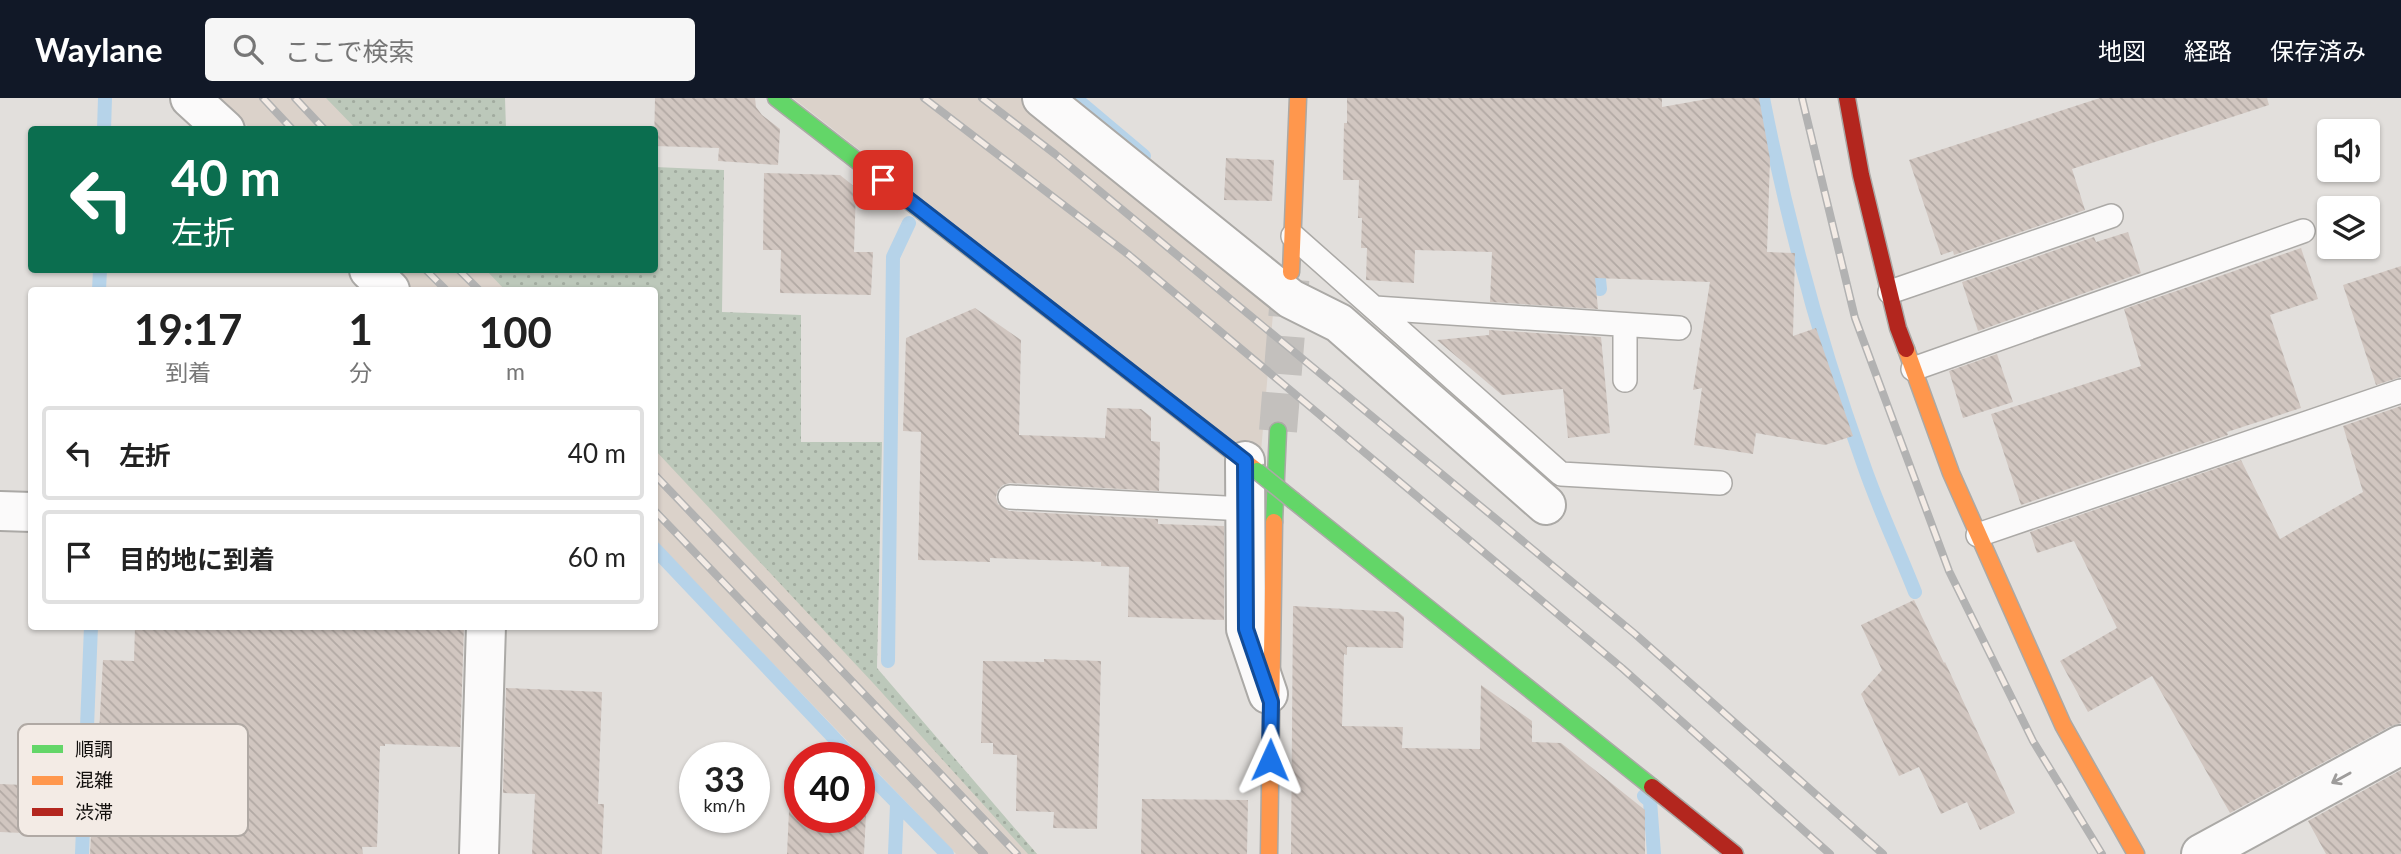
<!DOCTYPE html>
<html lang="ja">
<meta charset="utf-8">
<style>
:root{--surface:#fff;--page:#f6f6f6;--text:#222;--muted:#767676;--line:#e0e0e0;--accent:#111827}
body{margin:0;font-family:Lato,"Noto Sans JP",sans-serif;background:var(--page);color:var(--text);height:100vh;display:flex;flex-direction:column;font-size:26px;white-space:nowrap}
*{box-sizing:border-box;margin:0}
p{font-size:23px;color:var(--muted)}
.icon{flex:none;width:38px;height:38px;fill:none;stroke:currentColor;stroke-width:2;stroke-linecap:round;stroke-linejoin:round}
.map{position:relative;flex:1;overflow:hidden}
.panel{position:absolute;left:28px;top:189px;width:630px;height:343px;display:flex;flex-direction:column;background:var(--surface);border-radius:7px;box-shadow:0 2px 5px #0004}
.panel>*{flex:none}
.banner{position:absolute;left:28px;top:28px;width:630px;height:147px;border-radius:7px;box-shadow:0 2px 5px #0004;background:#0b6e4f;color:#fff;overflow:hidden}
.controls{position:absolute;left:2317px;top:21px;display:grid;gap:14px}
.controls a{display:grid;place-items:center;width:63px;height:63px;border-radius:7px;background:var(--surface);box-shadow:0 2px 5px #0004;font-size:35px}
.speed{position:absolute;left:679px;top:644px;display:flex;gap:14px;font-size:35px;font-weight:700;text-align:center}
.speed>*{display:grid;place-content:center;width:91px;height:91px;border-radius:50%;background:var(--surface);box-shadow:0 2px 5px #0004;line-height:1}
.speed small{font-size:18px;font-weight:400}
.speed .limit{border:10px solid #d22;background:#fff;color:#111}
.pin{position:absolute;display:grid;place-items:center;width:60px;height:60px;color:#fff;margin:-30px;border-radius:14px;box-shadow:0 4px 10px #0006}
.me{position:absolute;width:77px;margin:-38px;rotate:1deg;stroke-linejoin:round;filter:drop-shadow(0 0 5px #0008)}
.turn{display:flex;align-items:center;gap:24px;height:147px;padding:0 28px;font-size:32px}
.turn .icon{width:91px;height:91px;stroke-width:2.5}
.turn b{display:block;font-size:49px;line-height:60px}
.eta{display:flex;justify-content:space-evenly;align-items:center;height:119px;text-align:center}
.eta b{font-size:42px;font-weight:700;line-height:49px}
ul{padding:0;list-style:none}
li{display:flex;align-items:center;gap:21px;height:94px;margin:0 14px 10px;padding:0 14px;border:4px solid var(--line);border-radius:7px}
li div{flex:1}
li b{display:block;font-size:26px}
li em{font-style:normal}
header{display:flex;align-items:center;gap:42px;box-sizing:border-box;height:98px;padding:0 35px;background:var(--accent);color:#fff}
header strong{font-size:33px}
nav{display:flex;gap:38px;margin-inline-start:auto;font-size:24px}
.search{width:490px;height:63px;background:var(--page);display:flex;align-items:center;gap:18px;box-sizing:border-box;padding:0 24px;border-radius:7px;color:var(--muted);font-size:26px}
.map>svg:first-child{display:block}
.built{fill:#dbd2ca}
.green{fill:url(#green-dots)}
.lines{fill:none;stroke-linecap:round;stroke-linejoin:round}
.stream{stroke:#b6d3e9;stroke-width:14}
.building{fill:url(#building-back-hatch)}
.secondary-tunnel{stroke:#c3c0bd;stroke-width:38;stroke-dasharray:38 19;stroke-linecap:butt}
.lane-casing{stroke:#aba9a6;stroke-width:26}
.street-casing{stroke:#aba9a6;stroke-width:42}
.fast-casing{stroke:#aba9a6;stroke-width:19}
.slow-casing{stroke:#aba9a6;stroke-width:19}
.jam-casing{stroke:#aba9a6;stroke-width:19}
.lane{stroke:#fbfafa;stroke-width:23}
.street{stroke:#fbfafa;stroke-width:38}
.fast{stroke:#63d668;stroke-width:16}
.slow{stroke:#ff974d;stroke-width:16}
.jam{stroke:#b3261e;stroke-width:16}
.rail-casing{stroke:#b2b2b2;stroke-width:8}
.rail{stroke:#f3ebe5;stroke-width:5;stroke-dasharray:16;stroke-linecap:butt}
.fast-bridge-casing{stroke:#aba9a6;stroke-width:19;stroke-linecap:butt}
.fast-bridge{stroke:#63d668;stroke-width:16}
.oneway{stroke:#9e9c9b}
.route-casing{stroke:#114b97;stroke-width:18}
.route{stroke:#1a73e8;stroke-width:12}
.key{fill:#f3ebe5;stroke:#b0a9a4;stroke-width:2}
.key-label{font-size:19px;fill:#120f0d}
</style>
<header>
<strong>Waylane</strong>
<div class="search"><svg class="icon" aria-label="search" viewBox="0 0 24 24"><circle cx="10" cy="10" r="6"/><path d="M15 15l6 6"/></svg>ここで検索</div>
<nav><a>地図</a><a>経路</a><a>保存済み</a></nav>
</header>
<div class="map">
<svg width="2401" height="756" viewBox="0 0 2401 756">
<defs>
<pattern id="green-dots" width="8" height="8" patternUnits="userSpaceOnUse" patternTransform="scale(1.75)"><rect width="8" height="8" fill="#bcc8ba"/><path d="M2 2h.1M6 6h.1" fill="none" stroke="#a1ab9f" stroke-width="1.8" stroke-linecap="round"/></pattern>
<pattern id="building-back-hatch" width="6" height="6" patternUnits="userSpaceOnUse" patternTransform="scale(1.75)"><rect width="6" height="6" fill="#d1c6c0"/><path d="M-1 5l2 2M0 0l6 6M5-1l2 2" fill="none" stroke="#b2a9a4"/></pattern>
</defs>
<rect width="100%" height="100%" fill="#e2dfdc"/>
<path class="built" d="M217 0H363L392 31H251Z
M793 0H1020L1274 204 1260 365Z
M391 172H522L541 192H412Z
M654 320 1037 756H956L655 443Z"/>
<path class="green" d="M326 0H505L506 31H356Z
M655 69 724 72 722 214 801 217V344H882L877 570 1037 756H1028L874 586 655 352 654 192H505L486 172H654Z"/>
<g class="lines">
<path class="stream" d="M1075 0 1144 58
M1763 0C1787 122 1821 248 1863 365 1878 409 1898 451 1915 494
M104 32 105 0
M1597 162 1600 191
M99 192 100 172
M654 450 853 660
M888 563 893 159 909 125
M859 666 947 756
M1644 698 1650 703 1654 756
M82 756 91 528
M895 756 897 706"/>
</g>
<path class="building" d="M655 0H755L756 9 762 17 780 31 778 67 718 63 719 50 654 48Z
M1347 0H1662V9L1713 0H1759L1770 61 1767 154 1795 155 1793 238 1816 230 1853 338 1825 347 1756 335 1753 356 1694 347 1702 290 1693 292 1710 184 1595 180 1598 211 1490 204 1492 154 1415 152 1414 185 1366 182 1367 150H1361L1362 120H1358L1359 82H1343L1344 25H1347Z
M2100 0H2267L2269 7 2072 71 2085 112 1954 157 1953 153 1941 157 1909 62Z
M1226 60 1274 62 1272 103 1224 102Z
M764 75 840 77 856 90 854 154H873L871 197 780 195 781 152H763Z
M2128 134 2141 175 1978 233 1962 184 2094 139 2096 144Z
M2301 150 2318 201 2270 217 2301 310 2227 334 2228 337 2021 407 1991 316 2141 268 2124 211Z
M2401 168V279L2376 287 2343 187Z
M975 210 1021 242 1019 337 1105 340 1107 310 1141 311 1151 319V343L1160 344 1159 393 1010 385 1003 387 998 392 996 399 998 406 1009 413 1158 421V426L1224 428V522L1128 519 1129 469 1101 468V464L990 460V464L918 462 921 334 903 333 906 240Z
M1489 232 1601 239 1610 335 1568 340 1563 291 1502 297 1437 242 1489 237Z
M1997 256 2013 304 1963 320 1949 273Z
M2401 308V625L2391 628 2230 715 2152 578 2088 614 2060 563 2117 530 2074 443 2037 455 2030 434 2241 362 2280 441 2363 394 2343 328Z
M1914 502 1944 565 1945 564 2015 715 1980 732 1967 704 1941 716 1919 669 1899 678 1861 596 1882 572 1861 527Z
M1293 508 1398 514 1404 519 1403 550 1347 549V557L1344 556 1342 628 1403 629 1402 650 1480 651 1481 587 1532 623V644L1561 645 1645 712V756H1291Z
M135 528H464L460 649 385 646V648H380L377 749H362L363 756H90L91 738 0 734V686L96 690 103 562 134 563Z
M1044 561 1101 563 1097 731 1053 730 1054 714 1016 713 1017 657 993 656V645H981L983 563 1044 564Z
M506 590 602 594 598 706H604L602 756H532L535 696 503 695Z
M2401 672V756H2326L2308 723Z
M790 691 800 692V719H859V695H867L864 756H787Z
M1142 701 1248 702 1247 756H1141Z"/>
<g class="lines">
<path class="secondary-tunnel" d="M1278 333 1291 174"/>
<g class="lane-casing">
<path id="lane" d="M1293 138 1561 376 1720 385
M1890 194 2111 118
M1375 210 1679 230
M1913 271 2303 133
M1625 282V227
M1010 399 1245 411
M1978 437 2401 293"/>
</g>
<g class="street-casing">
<path id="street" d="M190 0 225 32
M1042 0 1291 201 1339 225 1546 407
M369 172 390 192
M1245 363 1246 531 1268 596
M0 413 32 414
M479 756 486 528
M2201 756 2401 647"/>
</g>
<g class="fast-casing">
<path id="fast" d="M776 0 1127 272
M1294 403 1652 689
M1274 424 1278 333"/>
</g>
<g class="slow-casing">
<path id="slow" d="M1291 174 1298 0
M1906 251 1951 375 2063 627 2136 756
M1127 272 1257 373
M1269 756 1274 424"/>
</g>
<g class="jam-casing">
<path id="jam" d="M1847 0 1861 77 1898 230 1906 251
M1652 689 1735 756"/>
</g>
<use href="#lane" class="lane"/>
<use href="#street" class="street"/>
<use href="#fast" class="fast"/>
<use href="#slow" class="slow"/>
<use href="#jam" class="jam"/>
<g class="rail-casing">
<path id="rail" d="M263 0 293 32
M295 0 325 32
M924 0 1129 157 1622 570 1830 756
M982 0 1055 56 1635 536 1883 756
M1802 0 1855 220 1949 473 2033 643 2102 756
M426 172 446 192
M459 172 479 192
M654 376 1017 756
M654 412 984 756"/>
</g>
<use href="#rail" class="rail"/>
<g class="fast-bridge-casing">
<path id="fast-bridge" d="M1257 373 1294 403"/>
</g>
<use href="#fast-bridge" class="fast-bridge"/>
</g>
<defs><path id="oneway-shaft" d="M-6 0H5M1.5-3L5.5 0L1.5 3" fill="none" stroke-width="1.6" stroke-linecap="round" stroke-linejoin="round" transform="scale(1.75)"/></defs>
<use class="oneway" href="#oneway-shaft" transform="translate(2341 680) rotate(151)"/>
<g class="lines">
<g class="route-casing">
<path id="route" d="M883 82 1245 363 1246 531 1271 604 1270 662"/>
</g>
<use href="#route" class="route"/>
</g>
<rect x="18" y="626" width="230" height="112" rx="10" class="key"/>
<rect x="32" y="647" width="31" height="8" fill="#63d668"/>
<rect x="32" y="678" width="31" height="9" fill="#ff974d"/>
<rect x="32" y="710" width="31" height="8" fill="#b3261e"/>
<g class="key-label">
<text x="75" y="658">順調</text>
<text x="75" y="689">混雑</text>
<text x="75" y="721">渋滞</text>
</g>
</svg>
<div class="controls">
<a><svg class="icon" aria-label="sound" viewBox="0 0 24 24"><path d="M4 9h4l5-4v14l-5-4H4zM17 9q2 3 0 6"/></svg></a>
<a><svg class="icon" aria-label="layers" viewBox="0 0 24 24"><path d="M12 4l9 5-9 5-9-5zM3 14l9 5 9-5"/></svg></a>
</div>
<div class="speed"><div>33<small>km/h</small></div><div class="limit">40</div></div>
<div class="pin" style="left:883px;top:82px;background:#d93025"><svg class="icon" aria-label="arrive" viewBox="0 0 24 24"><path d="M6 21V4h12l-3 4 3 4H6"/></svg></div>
<svg class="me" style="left:1270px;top:662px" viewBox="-20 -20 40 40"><path d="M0-17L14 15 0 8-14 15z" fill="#1a73e8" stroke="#fff" stroke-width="4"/></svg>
<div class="banner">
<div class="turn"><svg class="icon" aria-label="left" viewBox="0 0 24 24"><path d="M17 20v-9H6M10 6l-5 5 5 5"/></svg><div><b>40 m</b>左折</div></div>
</div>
<section class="panel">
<div class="eta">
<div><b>19:17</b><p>到着</p></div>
<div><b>1</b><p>分</p></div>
<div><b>100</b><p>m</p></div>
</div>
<ul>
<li><svg class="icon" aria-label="left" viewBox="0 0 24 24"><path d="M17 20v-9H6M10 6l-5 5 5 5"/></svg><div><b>左折</b></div><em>40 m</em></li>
<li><svg class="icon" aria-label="arrive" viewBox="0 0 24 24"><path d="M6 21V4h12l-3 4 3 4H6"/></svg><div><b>目的地に到着</b></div><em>60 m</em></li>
</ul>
</section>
</div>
